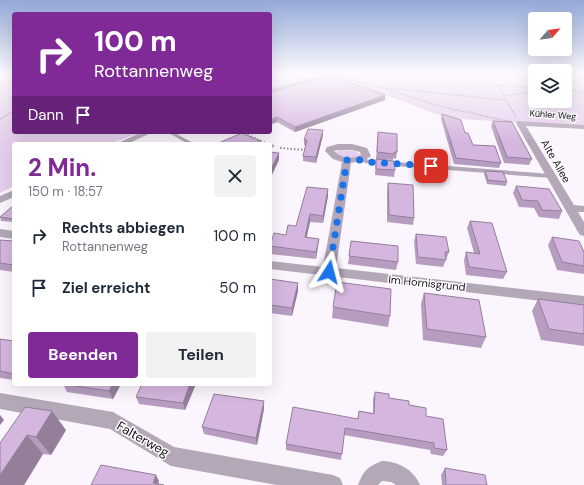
<!DOCTYPE html>
<html lang="de">
<meta charset="utf-8">
<style>
:root{--surface:#fff;--page:#f2f2f3;--text:#1f2937;--muted:#747a83;--accent:#802a98}
body{margin:0;font-family:"DM Sans",sans-serif;background:var(--page);color:var(--text);height:100vh;display:flex;flex-direction:column;font-size:15px;white-space:nowrap}
*{box-sizing:border-box;margin:0}
p{font-size:13px;color:var(--muted)}
.icon{flex:none;width:22px;height:22px;fill:none;stroke:currentColor;stroke-width:2;stroke-linecap:round;stroke-linejoin:round}
.map{position:relative;flex:1;overflow:hidden}
.panel{position:absolute;left:12px;top:142px;width:260px;height:244px;display:flex;flex-direction:column;background:var(--surface);border-radius:4px;box-shadow:0 4px 16px #0002}
.panel>*{flex:none}
.banner{position:absolute;left:12px;top:12px;width:260px;height:122px;border-radius:4px;box-shadow:0 4px 16px #0002;background:#802a98;color:#fff;overflow:hidden}
.needle{width:26px;rotate:62deg}
.fabs{position:absolute;left:528px;top:12px;display:grid;gap:8px}
.fabs a{display:grid;place-items:center;width:44px;height:44px;border-radius:4px;background:var(--surface);box-shadow:0 4px 16px #0002;font-size:20px}
.pin{position:absolute;display:grid;place-items:center;width:34px;height:34px;color:#fff;margin:-17px;border-radius:8px;box-shadow:0 2px 6px #0006}
.me{position:absolute;width:44px;margin:-22px;rotate:9deg;stroke-linejoin:round;filter:drop-shadow(0 0 3px #0008)}
.turn{display:flex;align-items:center;gap:14px;height:84px;padding:0 16px;font-size:18px}
.turn .icon{width:52px;height:52px;stroke-width:2.5}
.turn b{display:block;font-size:28px;line-height:34px}
.then{display:flex;align-items:center;height:38px;padding:0 16px;background:#0003;gap:8px;font-size:15px}
.round{display:grid;place-items:center;flex:none;width:42px;height:42px;border-radius:4px;background:var(--page)}
.headline{display:flex;align-items:center;justify-content:space-between;height:68px;padding:0 16px}
h1{font-size:24px;font-weight:700;line-height:30px;color:var(--accent)}
.action{display:flex;gap:8px;margin-top:auto;padding:8px 16px}
.action a{flex:1;height:46px;border-radius:4px;background:var(--accent);color:#fff;font-size:16px;font-weight:700;line-height:46px;text-align:center}
.action a+a{background:var(--page);color:var(--text)}
ul{padding:0;list-style:none}
li{display:flex;align-items:center;gap:12px;height:52px;padding:0 16px}
li div{flex:1}
li b{display:block;font-size:15px}
li em{font-style:normal}
.map>svg:first-child{display:block}
.green{fill:#e6cfed}
.lines{fill:none;stroke-linecap:round;stroke-linejoin:round}
.path-far1{stroke:#8f8a91;stroke-width:1.5;stroke-dasharray:1 1.5;stroke-linecap:butt}
.path{stroke:#8f8a91;stroke-width:2;stroke-dasharray:1.5 2;stroke-linecap:butt}
.lane{fill:#b4a7b8;fill-rule:evenodd}
.street{fill:#b4a7b8;fill-rule:evenodd}
.wall{fill:#b69dbf}
.shaded-wall{fill:#947f9b}
.building{fill:#d4b6de;stroke:#947f9b}
.route{stroke:#1a73e8;stroke-width:7;stroke-dasharray:0 12.6}
.labels{text-anchor:middle;dominant-baseline:central;stroke-width:3;stroke-linejoin:round;paint-order:stroke}
.far-street-label{font-size:9px;fill:#1a151c;stroke:#fff}
.street-label{font-size:11px;fill:#1a151c;stroke:#fff}
.near-street-label{font-size:13px;fill:#1a151c;stroke:#fff}
</style>
<div class="map">
<svg width="584" height="485" viewBox="0 0 584 485">
<rect width="100%" height="100%" fill="#fbf5fd"/>
<path class="green" d="M0 74H14V132H141L110 144H14V186L0 193Z
M270 74H325L270 90Z
M330 74H488L494 83 501 84 495 74H535V101H565V74H584V127L447 118Z
M340 150 355 151 361 155C354 162 340 158 333 153Z"/>
<g class="lines">
<path class="path-far1" d="M491 74 516 117
M335 76 379 87 443 107 512 122
M498 85 535 88
M386 88 506 100
M565 90 584 92
M505 96 535 91
M0 119 14 111"/>
<path class="path" d="M510 122H512
M241 132 266 143
M280 148 307 150"/>
<path class="lane" d="M167 132H173L195 144H188Z
M272 144 275 146 270 149V145Z
M361 158 370 160 551 174 554 176 551 178 370 164 359 161 358 160Z"/>
<path class="street" d="M324 74 329 75 270 93V89Z
M517 121 584 125V129L526 126 574 205 584 206V212H578L584 222V236L580 235 578 232 516 123Z
M142 132H153L127 144H116Z
M338 144H352L367 148 371 156 365 160 351 163 336 268 584 296V306L270 269V261L323 267 342 162 333 159 325 151 327 147ZM338 150H352L360 152 361 155C352 160 341 158 334 151Z
M14 190V197L0 203V196Z
M0 229 14 231V239L0 237Z
M0 393 113 412 174 447 333 475 340 478 343 485H277L171 466 110 429 0 409Z
M382 461C398 461 414 470 420 485H396L391 482 382 481 378 485H358C364 470 367 467 382 461Z"/>
</g>
<path class="wall" d="M270 92 385 100 295 132 277 122Z
M442 114 465 133 473 145 501 163 499 168 454 164 441 119Z
M493 121 532 159 529 165 504 163 491 126Z
M378 132 397 152 396 159 393 158V160L376 159Z
M323 135 316 163 303 161V156L306 145H304V140Z
M376 159 395 170 394 177 375 175Z
M485 171 507 182 506 186 487 184 484 174Z
M388 183 414 218 413 225 387 222V191Z
M516 186 562 211 559 219 539 217 534 208 519 207 513 193Z
M328 189V196L323 223 310 222 306 237 319 239 318 246 316 259 270 254V245L286 235 296 226Z
M14 205V222L1 221 0 217Z
M470 221 507 272 503 279 466 275 464 260 466 252 474 253 467 228Z
M416 234 449 252 443 267 416 264 414 241Z
M552 237 584 252V274L557 270 548 245Z
M0 240 14 241V272L0 270Z
M351 241 398 262 396 270 348 264Z
M270 279 298 283V291L292 316 270 313Z
M424 293 486 337 481 348 423 340 421 304Z
M538 299 584 305V346L541 340 532 311Z
M333 307 390 316 388 327 332 318Z
M0 339 14 341V380L0 378Z
M63 384H121L113 399 67 392Z
M142 384H196L185 410 139 404 136 397Z
M375 392 389 398 409 405 426 416 447 450 443 456 431 454 430 450 344 435 341 460 286 450V444L358 418 359 411 373 413V399Z
M264 401V409L257 445 204 434 202 427Z
M25 407 66 430 51 455 43 454 24 485Z
M445 468 487 485H442L441 475Z"/>
<path class="shaded-wall" d="M385 95V100L295 132V127Z
M277 117V122L270 125V120Z
M323 130V135L316 163V157Z
M260 141V144H254Z
M279 153V160L270 179V171Z
M328 189V196L323 223V216Z
M310 214V222L305 245V237Z
M319 239 318 246 316 259V252Z
M298 283V291L292 316V308Z
M113 384H121L113 399 109 391Z
M190 384H196L185 410 183 403Z
M264 401V409L257 445 256 438Z
M52 411 66 430 51 455 36 437Z
M0 415 4 420 0 425Z
M27 435 43 454 24 485H0V475Z
M156 475 159 481 158 485 153 483Z"/>
<path class="building" d="M330 75 385 95 295 127 277 117 270 120V92Z
M442 114 461 120 465 133H468L473 145 495 146 501 163 456 158Z
M493 121 512 122 532 159 507 157Z
M308 129 323 130 316 157 303 156 307 140H304Z
M378 132 397 134V152H394V154L377 152Z
M242 133 260 141 254 144H216Z
M270 152 279 153 270 171Z
M376 159 394 161 395 170 376 169Z
M485 171 503 172 507 182 488 180Z
M388 183 413 185 414 218 389 215Z
M516 186 549 189 562 211 542 210 538 201 522 200Z
M307 187 328 189 323 216 310 214 305 237 319 239 316 252 270 246 274 233 286 235 288 225 296 226Z
M14 205V219L0 217Z
M470 221 492 223 507 272 469 267 466 252 480 254Z
M416 234 446 237 449 252H445L446 260 418 257Z
M552 237 579 241 584 252V266L562 262Z
M0 240 14 241V265L0 263Z
M351 241 398 246V262L349 256Z
M270 279 298 283 292 308 270 305Z
M337 282 391 289 390 316 333 307Z
M424 293 479 300 486 337 427 329Z
M538 299 584 305V334L549 329Z
M0 339 14 341V374L0 371Z
M63 384H113L109 391Z
M142 384H190L183 403 136 397Z
M375 392 389 394V398L409 401V405L426 408V416L443 419 447 450 434 448V443L345 428 342 454 286 444 293 407 358 419 359 411 374 414Z
M214 394 264 401 256 438 202 427Z
M25 407 52 411 36 437 27 435 0 475V443Z
M101 465 156 475 153 483 164 485H91Z
M445 468 485 475 487 485H446Z"/>
<linearGradient id="sky" x2="0" y2="1"><stop stop-color="#94a9d8"/><stop offset="0.52" stop-color="#fdfafe"/><stop offset="1" stop-color="#fdfafe" stop-opacity="0"/></linearGradient>
<rect width="584" height="142" fill="url(#sky)"/>
<g class="lines">
<path class="route" d="M329 272 347 160H361L370 162 431 166"/>
</g>
<g class="labels">
<g class="far-street-label">
<text transform="translate(553 115) rotate(4)">Kühler Weg</text>
</g>
<g class="street-label">
<text transform="translate(556 161) rotate(60)">Alte Allee</text>
<text transform="translate(427 283) rotate(6)">Im Hornisgrund</text>
</g>
<g class="near-street-label">
<text transform="translate(143 439) rotate(30)">Falterweg</text>
</g>
</g>
</svg>
<div class="fabs">
<a><svg class="needle" viewBox="-14 -14 28 28"><path d="M0-13l5 13h-10z" fill="#e53935"/><path d="M0 13l5-13h-10z" fill="#747a83"/></svg></a>
<a><svg class="icon" aria-label="layers" viewBox="0 0 24 24"><path d="M12 4l9 5-9 5-9-5zM3 14l9 5 9-5"/></svg></a>
</div>
<div class="pin" style="left:431px;top:166px;background:#d93025"><svg class="icon" aria-label="arrive" viewBox="0 0 24 24"><path d="M6 21V4h12l-3 4 3 4H6"/></svg></div>
<svg class="me" style="left:329px;top:272px" viewBox="-20 -20 40 40"><path d="M0-17L14 15 0 8-14 15z" fill="#1a73e8" stroke="#fff" stroke-width="4"/></svg>
<div class="banner">
<div class="turn"><svg class="icon" aria-label="right" viewBox="0 0 24 24"><path d="M7 20v-9h11M14 6l5 5-5 5"/></svg><div><b>100 m</b>Rottannenweg</div></div>
<div class="then">Dann<svg class="icon" aria-label="arrive" viewBox="0 0 24 24"><path d="M6 21V4h12l-3 4 3 4H6"/></svg></div>
</div>
<section class="panel">
<div class="headline"><div><h1>2 Min.</h1><p>150 m · 18:57</p></div><a class="round"><svg class="icon" aria-label="close" viewBox="0 0 24 24"><path d="M6 6l12 12M18 6L6 18"/></svg></a></div>
<ul>
<li><svg class="icon" aria-label="right" viewBox="0 0 24 24"><path d="M7 20v-9h11M14 6l5 5-5 5"/></svg><div><b>Rechts abbiegen</b><p>Rottannenweg</p></div><em>100 m</em></li>
<li><svg class="icon" aria-label="arrive" viewBox="0 0 24 24"><path d="M6 21V4h12l-3 4 3 4H6"/></svg><div><b>Ziel erreicht</b></div><em>50 m</em></li>
</ul>
<div class="action"><a>Beenden</a><a>Teilen</a></div>
</section>
</div>
